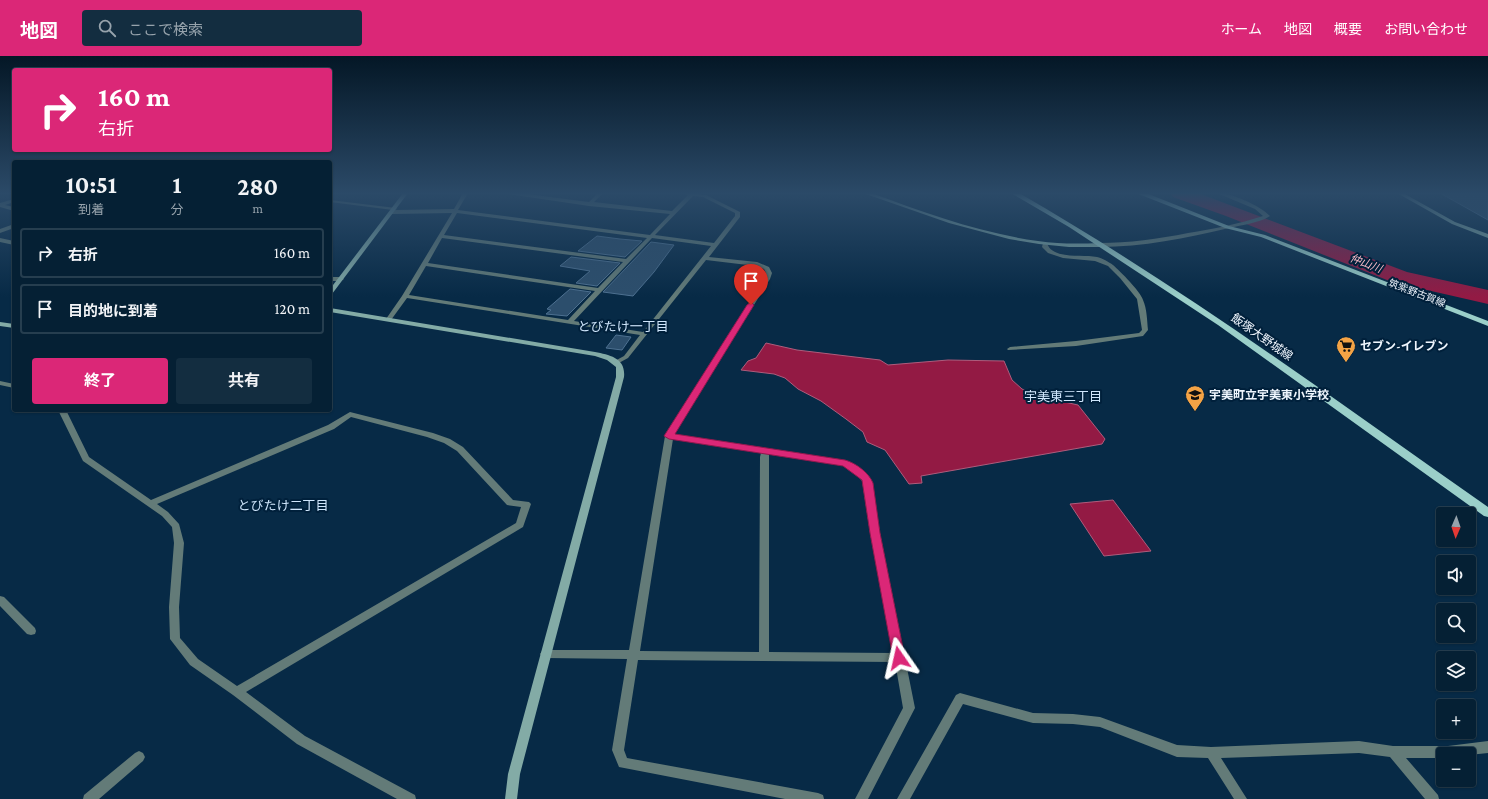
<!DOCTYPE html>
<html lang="ja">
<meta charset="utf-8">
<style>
:root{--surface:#052034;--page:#132d40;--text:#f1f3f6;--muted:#97a3ac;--line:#263e4f;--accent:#db2777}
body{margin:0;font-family:"Crimson Pro","Noto Sans JP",serif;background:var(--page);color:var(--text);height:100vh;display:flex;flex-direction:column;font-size:15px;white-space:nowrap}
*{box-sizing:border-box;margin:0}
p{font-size:13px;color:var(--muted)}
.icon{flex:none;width:22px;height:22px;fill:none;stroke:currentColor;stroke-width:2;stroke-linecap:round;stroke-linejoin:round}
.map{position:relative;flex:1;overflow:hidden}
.sheet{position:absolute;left:12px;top:104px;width:320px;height:252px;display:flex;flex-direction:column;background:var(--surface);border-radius:4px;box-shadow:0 1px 3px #0004,0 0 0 1px var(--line)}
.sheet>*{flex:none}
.top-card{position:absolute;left:12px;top:12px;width:320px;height:84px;border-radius:4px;box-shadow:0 1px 3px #0004,0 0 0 1px var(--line);background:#db2777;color:#fff;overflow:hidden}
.needle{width:26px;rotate:182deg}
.tools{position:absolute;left:1436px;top:451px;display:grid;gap:8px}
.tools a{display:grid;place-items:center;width:40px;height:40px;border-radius:4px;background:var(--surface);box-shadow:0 1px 3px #0004,0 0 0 1px var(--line);font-size:20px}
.pin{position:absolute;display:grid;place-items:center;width:34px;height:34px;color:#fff;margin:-41px -17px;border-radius:50% 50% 50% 0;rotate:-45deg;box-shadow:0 0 4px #0007}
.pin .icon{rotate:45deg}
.me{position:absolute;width:44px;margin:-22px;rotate:349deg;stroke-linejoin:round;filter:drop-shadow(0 0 3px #0008)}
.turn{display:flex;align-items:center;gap:14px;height:84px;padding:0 20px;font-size:18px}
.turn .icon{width:52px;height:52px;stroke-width:2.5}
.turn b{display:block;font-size:28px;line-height:34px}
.eta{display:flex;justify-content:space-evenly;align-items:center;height:68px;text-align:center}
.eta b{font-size:24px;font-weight:700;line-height:28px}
.cta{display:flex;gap:8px;margin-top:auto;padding:8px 20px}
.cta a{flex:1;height:46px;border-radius:4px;background:var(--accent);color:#fff;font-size:16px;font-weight:700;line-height:46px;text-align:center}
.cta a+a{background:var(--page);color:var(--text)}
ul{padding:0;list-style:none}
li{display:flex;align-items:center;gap:12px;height:50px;margin:0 8px 6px;padding:0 12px;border:2px solid var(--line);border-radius:4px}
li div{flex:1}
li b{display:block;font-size:15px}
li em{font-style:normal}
header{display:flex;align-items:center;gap:24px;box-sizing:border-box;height:56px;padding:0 20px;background:var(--accent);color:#fff}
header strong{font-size:19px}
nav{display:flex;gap:22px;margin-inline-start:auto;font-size:14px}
.search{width:280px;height:36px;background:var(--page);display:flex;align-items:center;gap:10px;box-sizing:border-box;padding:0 14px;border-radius:4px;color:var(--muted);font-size:15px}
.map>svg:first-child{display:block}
.water{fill:#931a44;stroke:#ae5c7c}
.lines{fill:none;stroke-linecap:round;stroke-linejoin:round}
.river{fill:#931a44;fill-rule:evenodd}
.building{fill:#2c4e6c;stroke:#4e7191}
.street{fill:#637b78;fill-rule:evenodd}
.secondary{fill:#83aba6;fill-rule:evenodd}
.primary{fill:#9bcfc9;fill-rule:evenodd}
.route{fill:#db2777;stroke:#8e194d}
.labels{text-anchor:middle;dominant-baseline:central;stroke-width:4;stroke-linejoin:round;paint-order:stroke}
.far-street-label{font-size:10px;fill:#eef5fd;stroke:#00203b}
.far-water-label{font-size:11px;font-style:italic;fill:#fcbcc8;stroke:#00203b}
.street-label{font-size:12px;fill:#eef5fd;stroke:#00203b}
.poi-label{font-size:12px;font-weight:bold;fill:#eef5fd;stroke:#00203b;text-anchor:start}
.neighbourhood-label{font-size:13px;fill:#cfe6fc;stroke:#00203b}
</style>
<header>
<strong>地図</strong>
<div class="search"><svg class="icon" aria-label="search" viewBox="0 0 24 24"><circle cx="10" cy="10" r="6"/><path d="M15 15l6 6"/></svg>ここで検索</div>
<nav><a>ホーム</a><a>地図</a><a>概要</a><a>お問い合わせ</a></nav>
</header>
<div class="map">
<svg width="1488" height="743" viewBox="0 0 1488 743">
<rect width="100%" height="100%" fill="#072a46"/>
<path class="water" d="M766 287 797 294 880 304 888 309 948 304 1004 305 1012 324 1022 333 1038 340 1078 349 1105 383 1102 388 921 420 922 427 909 428 885 394 867 386 863 376 846 363 821 345 798 333 785 322 774 318 741 314 748 305 756 302Z
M1113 444 1151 495 1104 500 1070 448Z"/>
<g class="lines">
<path class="river" d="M1170 137H1198L1407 216 1488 234V248L1392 226 1226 160 1173 141Z"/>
</g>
<path class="building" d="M1440 137H1488V164Z
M597 180 620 183 642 185 625 201 578 195Z
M651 186 674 189 654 216 633 240 603 236Z
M571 201 620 207 597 230 576 227 590 215 560 210Z
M570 233 591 236 567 260 546 258 551 254 547 253Z
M616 279 631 281 622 294 606 292Z"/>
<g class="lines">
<path class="street" d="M463 137H468L458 154 650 179 670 158 589 150 501 137H519L589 146 598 137H603L594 146 672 155 688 139 682 137 706 139 740 156V161L709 201 757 206 769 211 772 217 770 223 674 378 845 405C857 408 867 416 872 427L880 477 915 652 868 743H855L903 652 895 606 638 604 624 694 627 702 818 737 823 739 824 743H785L619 711 612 694 627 603 546 602 542 601 540 598 542 595 546 594H629L665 380 764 223 766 217 764 213 756 210 706 204 628 302 617 308H614L613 306 624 300 640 279 407 242 391 264H387L386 263 402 240 452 157 392 158 389 156 393 154 330 146V144L396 152 397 153 394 154 454 153ZM693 140 703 141 735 157V160L714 187 655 179ZM457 157 647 182 626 203 444 179ZM442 182 623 206 598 232 428 207ZM652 182 711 190 643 276 574 265ZM426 210 595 235 568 264 409 239ZM673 383 761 397 760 401 759 596 640 595ZM769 398 844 410 855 417 862 425 870 477 893 597 769 596Z
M1217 137C1232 137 1259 149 1270 160 1259 167 1242 169 1229 172 1186 182 1143 191 1099 191L1096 189 1099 187C1129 187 1158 183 1188 177 1213 173 1239 168 1263 160L1255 153Z
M14 143V146L5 149 14 151V155L0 151V147Z
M14 168V172L0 177V173Z
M0 182 14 185V189L0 186Z
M1043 187H1047C1052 204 1082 198 1097 201 1102 202 1109 206 1113 209 1120 215 1141 236 1143 244 1147 253 1147 264 1148 274L1143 280 1076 290 1008 294 1007 293 1010 291 1076 285 1139 277 1142 274 1137 243 1120 222 1108 210 1095 205 1063 202 1048 197 1042 191Z
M330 221H341L344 223 341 225H330Z
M0 325 14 328V332L0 329Z
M58 354H66L89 401 151 444 328 369 350 356 433 377 450 383 463 391 513 444 529 446 531 448 523 471 246 636 305 680 415 739 416 743H397L297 688 233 639 190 609 170 583 169 551 174 487 172 471 162 460 83 405ZM351 361 427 381 444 387 457 395 507 449 521 451 516 467 237 630 198 603 180 582 179 551 184 487 179 468 168 456 157 448 334 373Z
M0 540 4 541 35 572 36 575 35 578 31 579 27 578 0 550Z
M960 637 1033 657 1073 658 1100 661 1177 689 1211 691 1359 685 1393 690H1448L1488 685V697L1469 699 1443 698V702H1406L1438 739 1439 743H1425L1390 701 1359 697 1221 702 1247 743H1234L1208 702 1177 701 1100 671 1073 668 1033 667 963 648 910 743H897L956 639Z
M139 695 143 697 145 701 143 705 99 743H83L84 739 135 697Z"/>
<path class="secondary" d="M403 137H408L332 238 330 239V233Z
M863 137H871C926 157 980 177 1038 185 1058 188 1079 188 1099 187L1102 189 1099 191H1069L1039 188 1009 183 949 167Z
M1397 137H1403L1455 166 1488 178V182L1452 168Z
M330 252 595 296C610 299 626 302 624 321L520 718 517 743H505L508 718 616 321V311L607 304 595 300 330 256Z
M0 266 14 268V272L0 270Z"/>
<path class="primary" d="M1011 137H1019C1182 231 1334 343 1488 451V461L1484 460 1218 269 1069 171Z
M1136 137H1146L1229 170 1265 179 1488 265V270L1261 181 1225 172Z"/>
</g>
<linearGradient id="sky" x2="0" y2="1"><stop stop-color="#041726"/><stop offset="0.57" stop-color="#2b4a68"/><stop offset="1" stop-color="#2b4a68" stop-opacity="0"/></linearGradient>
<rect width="1488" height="241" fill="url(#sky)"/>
<path class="route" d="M751 246 754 249 675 378 845 404C856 407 869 417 873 427L880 477 905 602 903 606 899 607 895 606 893 602 870 477 862 424 843 410 669 383 664 380 747 249Z"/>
<defs>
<g id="supermarket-pin" transform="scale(1)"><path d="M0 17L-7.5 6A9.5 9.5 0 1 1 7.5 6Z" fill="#f4a345" stroke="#00203b"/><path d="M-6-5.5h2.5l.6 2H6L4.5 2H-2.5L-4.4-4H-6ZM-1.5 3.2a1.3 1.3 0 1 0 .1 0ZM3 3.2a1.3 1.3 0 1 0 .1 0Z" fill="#111"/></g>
<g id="school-pin" transform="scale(1)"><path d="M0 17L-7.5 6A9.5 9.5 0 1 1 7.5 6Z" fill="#f4a345" stroke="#00203b"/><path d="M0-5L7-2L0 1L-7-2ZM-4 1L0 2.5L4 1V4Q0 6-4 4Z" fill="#111"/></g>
</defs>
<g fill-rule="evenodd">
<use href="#supermarket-pin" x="1346" y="290"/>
<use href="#school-pin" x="1195" y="339"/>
</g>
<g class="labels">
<g class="far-street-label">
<text transform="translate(1417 237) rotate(21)">筑紫野古賀線</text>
</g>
<g class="far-water-label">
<text transform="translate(1366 207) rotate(21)">仲山川</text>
</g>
<g class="street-label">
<text transform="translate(1262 281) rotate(35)">飯塚大野城線</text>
</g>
<g class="poi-label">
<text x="1360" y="290">セブン-イレブン</text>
<text x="1209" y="339">宇美町立宇美東小学校</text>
</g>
<g class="neighbourhood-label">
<text x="623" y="270">とびたけ一丁目</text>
<text x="1063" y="340">宇美東三丁目</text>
<text x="283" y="449">とびたけ二丁目</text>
</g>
</g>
</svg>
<div class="tools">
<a><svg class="needle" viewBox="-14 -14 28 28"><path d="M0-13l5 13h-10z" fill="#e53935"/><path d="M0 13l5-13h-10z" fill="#97a3ac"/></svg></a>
<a><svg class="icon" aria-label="sound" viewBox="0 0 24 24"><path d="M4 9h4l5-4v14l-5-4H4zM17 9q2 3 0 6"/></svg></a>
<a><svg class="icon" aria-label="search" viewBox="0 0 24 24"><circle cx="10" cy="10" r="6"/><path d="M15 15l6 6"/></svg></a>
<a><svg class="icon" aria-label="layers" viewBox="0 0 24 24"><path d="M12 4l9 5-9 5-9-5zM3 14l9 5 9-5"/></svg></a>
<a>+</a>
<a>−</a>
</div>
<div class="pin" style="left:751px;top:249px;background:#d93025"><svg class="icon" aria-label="arrive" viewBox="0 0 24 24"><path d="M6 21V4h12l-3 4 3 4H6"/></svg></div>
<svg class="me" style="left:899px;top:602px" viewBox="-20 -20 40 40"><path d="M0-17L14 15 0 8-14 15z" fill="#db2777" stroke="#fff" stroke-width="4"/></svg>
<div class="top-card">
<div class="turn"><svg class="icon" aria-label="right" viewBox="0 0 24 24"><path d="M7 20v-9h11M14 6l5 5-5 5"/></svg><div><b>160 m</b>右折</div></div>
</div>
<section class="sheet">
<div class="eta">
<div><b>10:51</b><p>到着</p></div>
<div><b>1</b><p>分</p></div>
<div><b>280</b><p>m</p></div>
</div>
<ul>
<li><svg class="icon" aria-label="right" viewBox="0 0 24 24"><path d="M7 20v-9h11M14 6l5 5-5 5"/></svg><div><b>右折</b></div><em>160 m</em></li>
<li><svg class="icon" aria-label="arrive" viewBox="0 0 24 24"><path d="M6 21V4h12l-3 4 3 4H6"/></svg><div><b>目的地に到着</b></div><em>120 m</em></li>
</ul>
<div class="cta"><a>終了</a><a>共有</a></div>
</section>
</div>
